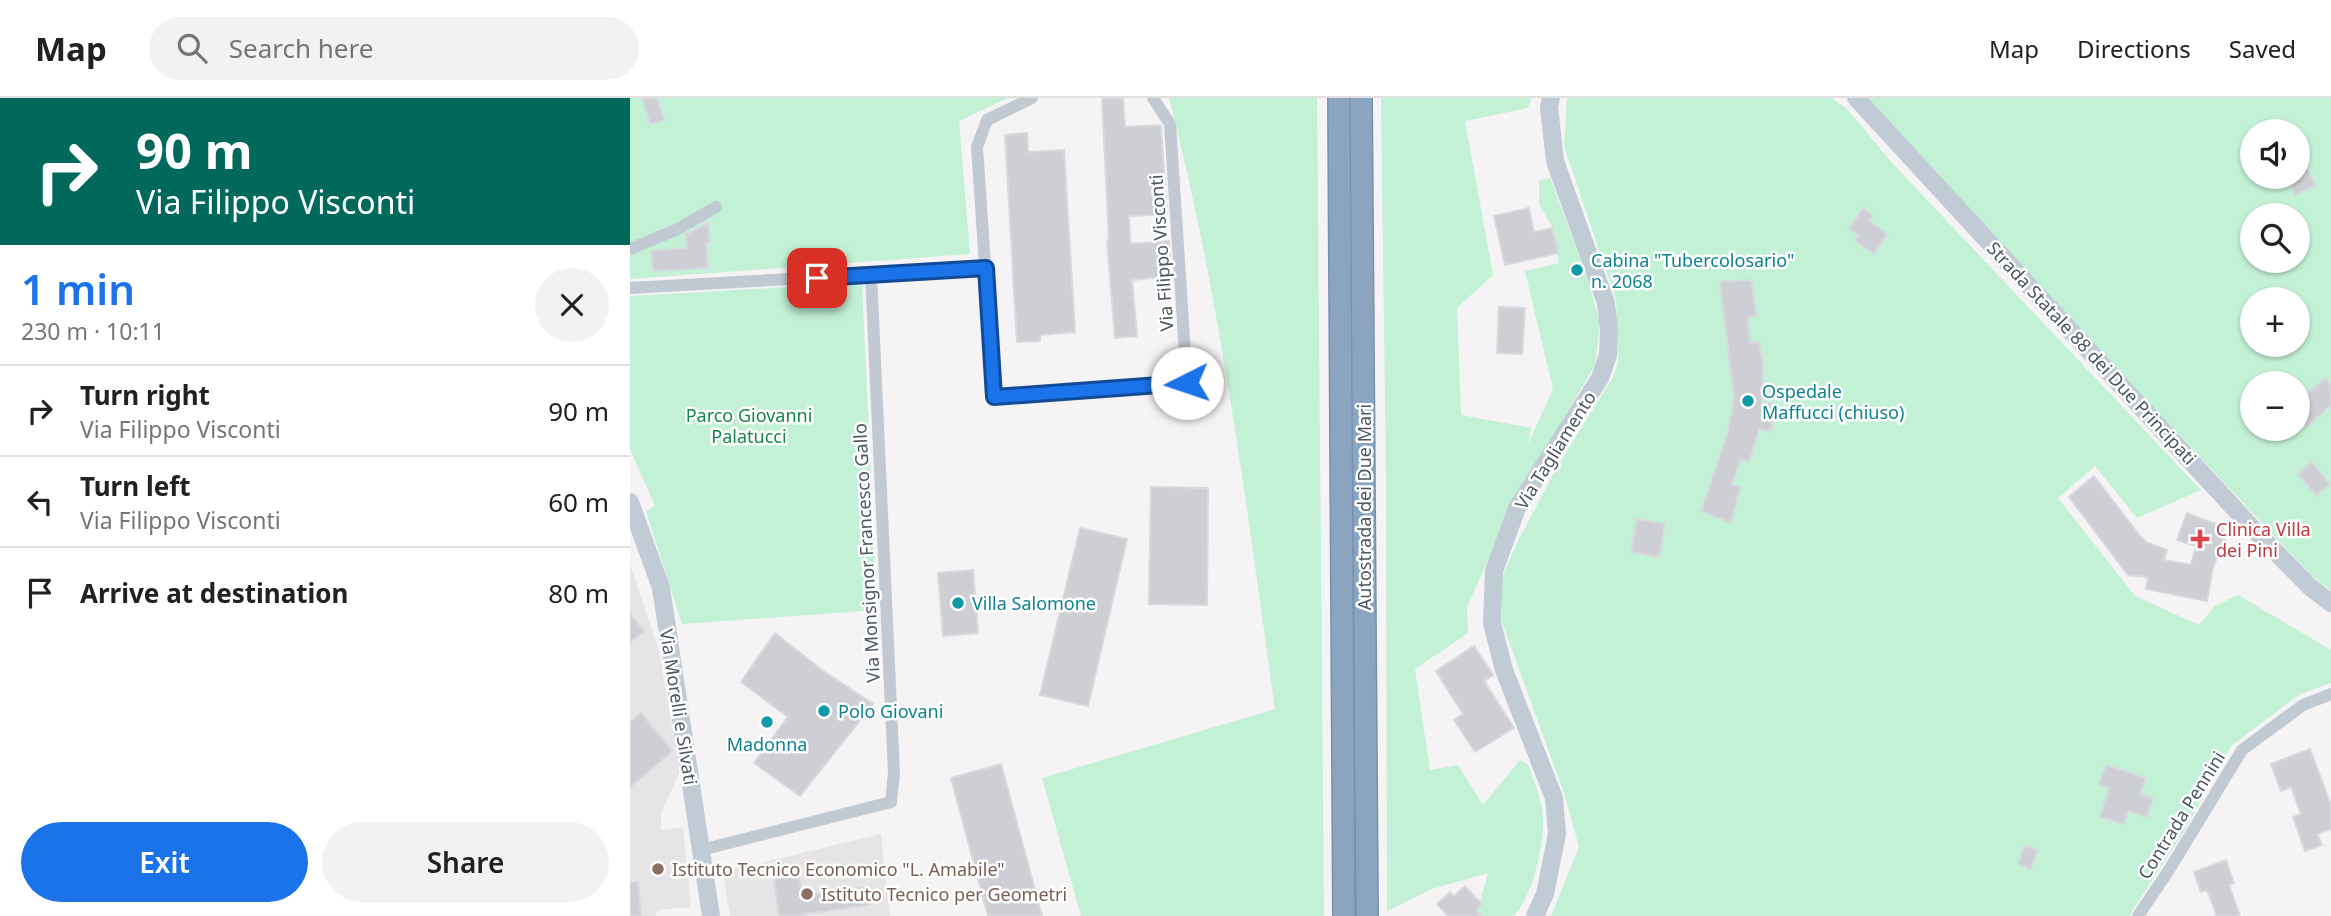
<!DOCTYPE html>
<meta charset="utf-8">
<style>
:root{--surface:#fff;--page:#f2f2f2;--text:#202124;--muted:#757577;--line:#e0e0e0;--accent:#1a73e8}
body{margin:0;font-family:"Noto Sans",sans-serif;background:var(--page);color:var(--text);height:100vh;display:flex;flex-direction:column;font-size:26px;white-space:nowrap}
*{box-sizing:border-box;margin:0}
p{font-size:23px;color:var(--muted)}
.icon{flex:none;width:38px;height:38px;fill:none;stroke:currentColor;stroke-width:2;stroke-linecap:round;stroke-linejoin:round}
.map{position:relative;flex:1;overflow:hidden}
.drawer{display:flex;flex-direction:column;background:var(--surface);width:630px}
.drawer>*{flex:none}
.hud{background:#00695c;color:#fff;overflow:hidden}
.buttons{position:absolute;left:1610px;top:21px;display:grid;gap:14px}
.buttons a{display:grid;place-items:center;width:70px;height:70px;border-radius:50%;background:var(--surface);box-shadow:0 2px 5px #0004;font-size:35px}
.pin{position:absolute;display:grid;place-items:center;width:60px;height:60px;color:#fff;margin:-30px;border-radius:14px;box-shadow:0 4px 10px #0006}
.me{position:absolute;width:77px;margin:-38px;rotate:266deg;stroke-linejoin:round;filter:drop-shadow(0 0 5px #0008)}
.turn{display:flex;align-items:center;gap:24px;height:147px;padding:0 21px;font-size:32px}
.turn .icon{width:91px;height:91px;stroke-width:2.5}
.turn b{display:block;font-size:49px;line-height:60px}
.round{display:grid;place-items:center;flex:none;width:74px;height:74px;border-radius:37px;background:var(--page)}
.overview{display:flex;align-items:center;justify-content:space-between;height:119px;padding:0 21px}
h1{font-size:42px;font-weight:600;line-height:52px;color:var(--accent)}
.cta{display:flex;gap:14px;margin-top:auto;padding:14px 21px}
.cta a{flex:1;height:80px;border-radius:42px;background:var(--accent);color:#fff;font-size:28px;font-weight:600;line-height:80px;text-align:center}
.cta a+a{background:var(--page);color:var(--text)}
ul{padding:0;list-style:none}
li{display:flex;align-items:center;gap:21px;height:91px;padding:0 21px;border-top:2px solid var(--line)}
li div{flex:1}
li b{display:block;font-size:26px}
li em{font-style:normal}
header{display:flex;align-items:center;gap:42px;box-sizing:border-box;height:98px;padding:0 35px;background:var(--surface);border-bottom:2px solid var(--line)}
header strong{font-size:33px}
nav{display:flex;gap:38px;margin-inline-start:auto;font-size:24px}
.search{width:490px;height:63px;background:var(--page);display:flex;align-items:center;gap:18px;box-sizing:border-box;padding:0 24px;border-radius:38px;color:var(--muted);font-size:26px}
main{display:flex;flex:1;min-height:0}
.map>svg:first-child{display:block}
.education{fill:#e6e4e5}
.green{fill:#c3f1d5;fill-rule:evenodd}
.building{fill:#cdcfd5;stroke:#d7d9de;stroke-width:2}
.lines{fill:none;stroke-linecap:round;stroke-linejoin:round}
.motorway-casing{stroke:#7690ad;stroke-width:24}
.minor{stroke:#c1cad2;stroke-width:12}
.secondary{stroke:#c1cbd6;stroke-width:18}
.motorway{stroke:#8ba5c1;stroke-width:21}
.route-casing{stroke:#114b97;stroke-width:18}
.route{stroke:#1a73e8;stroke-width:12}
.culture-dot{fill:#0f9aa8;stroke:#fff;stroke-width:2.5}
.health-dot{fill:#e0444e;stroke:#fff;stroke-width:2.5}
.education-dot{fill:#8d6e63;stroke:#fff;stroke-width:2.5}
.labels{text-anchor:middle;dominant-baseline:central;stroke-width:5;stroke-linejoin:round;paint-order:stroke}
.street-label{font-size:18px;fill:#4a5661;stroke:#fff}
.culture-label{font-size:18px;fill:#0d838f;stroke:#fff;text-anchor:start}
.park-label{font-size:18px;fill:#17864f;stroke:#fff}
.health-label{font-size:18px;fill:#be3a42;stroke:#fff;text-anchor:start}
.education-label{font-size:18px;fill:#785e54;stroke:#fff;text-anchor:start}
</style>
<header>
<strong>Map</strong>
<div class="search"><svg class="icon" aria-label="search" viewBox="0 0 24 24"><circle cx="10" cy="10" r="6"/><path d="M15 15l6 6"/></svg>Search here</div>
<nav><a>Map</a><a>Directions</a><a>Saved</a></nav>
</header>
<main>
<section class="drawer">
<div class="hud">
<div class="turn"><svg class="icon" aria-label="right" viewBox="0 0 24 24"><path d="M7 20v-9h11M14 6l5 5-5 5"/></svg><div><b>90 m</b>Via Filippo Visconti</div></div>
</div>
<div class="overview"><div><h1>1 min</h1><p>230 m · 10:11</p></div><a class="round"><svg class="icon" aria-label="close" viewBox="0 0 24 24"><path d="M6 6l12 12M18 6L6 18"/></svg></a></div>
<ul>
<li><svg class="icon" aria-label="right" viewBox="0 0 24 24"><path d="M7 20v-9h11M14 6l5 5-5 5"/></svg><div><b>Turn right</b><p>Via Filippo Visconti</p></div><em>90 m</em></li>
<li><svg class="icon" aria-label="left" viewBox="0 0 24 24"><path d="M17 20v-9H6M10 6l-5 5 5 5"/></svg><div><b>Turn left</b><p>Via Filippo Visconti</p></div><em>60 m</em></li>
<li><svg class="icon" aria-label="arrive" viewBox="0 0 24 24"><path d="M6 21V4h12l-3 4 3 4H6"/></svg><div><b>Arrive at destination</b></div><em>80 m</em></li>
</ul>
<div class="cta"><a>Exit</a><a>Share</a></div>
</section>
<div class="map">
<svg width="1701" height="818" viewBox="0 0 1701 818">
<rect width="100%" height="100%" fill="#f5f3f3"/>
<path class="education" d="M0 466 29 553 50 674 31 715V732L53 729 61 809 27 812 26 818H0Z
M251 736 260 818H100L93 774Z"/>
<path class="green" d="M0 0H378L329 23 340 156 0 181Z
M539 0H687L694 818H451L412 680 645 611C616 406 591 200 539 0Z
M751 0H901L898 10 835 23 863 177 827 210 831 317 901 330 898 346 923 291 895 173 929 165 922 128 909 107V83L920 80 958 182 970 225 965 267 902 374 895 380 837 509 838 535 785 571 800 672 828 667 853 707 890 662 898 666C903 683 913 703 913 720 914 747 903 800 883 818H846L858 775 802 791 757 813 756 380Z
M937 0H1202L1217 11 1264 67 1571 392 1507 420 1465 368 1428 400 1505 498 1569 527 1585 508 1608 497 1701 552V585L1670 596 1601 648 1553 735 1499 818H921L949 749 935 698 872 524V479L886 447 927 369 983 279 988 265 986 202 934 48Z
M1231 0H1701V492L1683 479ZM1622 33H1668V79H1622ZM1622 117H1668V163H1622ZM1622 201H1668V247H1622ZM1622 285H1668V331H1622Z
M232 185 247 512 52 526 16 413 25 408 0 351V198Z"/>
<path class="building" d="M12 0H27L34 22 20 26Z
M472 0H493L495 29 530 27 531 29 537 116 499 118 500 140 501 146 539 143 541 178 502 182 507 238 485 240 477 142H479Z
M397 35 398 54 434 52 445 234 410 237V243L387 244 375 37Z
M1677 69 1685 88 1665 97 1657 79H1668V73Z
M899 110 904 134 922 130 928 155 875 167 864 118Z
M1233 110 1243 117 1239 123 1257 136 1244 156 1225 143 1229 138 1219 131Z
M78 125 80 144H76L78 170 23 173 21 153 57 150 56 136Z
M950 165 954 176 943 179 940 168Z
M1121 182 1127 218 1118 219 1120 245 1129 244 1133 265 1132 305 1145 306 1141 333 1129 331 1119 364 1110 361 1102 387 1110 389 1101 425 1071 413 1098 334 1104 300 1090 184Z
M869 209 895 210 892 256 867 255Z
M1695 280 1701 287V307L1677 329 1668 319V304Z
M1682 364 1700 386 1686 397 1668 376Z
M1464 378 1510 438 1516 444 1537 452 1534 462 1561 467 1566 448 1547 442 1557 415 1593 429 1591 440 1595 441 1583 469 1577 503 1516 491 1518 479 1498 477 1439 399Z
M521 389 578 390 577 507 519 506Z
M1007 421 1035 426 1029 459 1001 454Z
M450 430 497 441 458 608 410 597Z
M343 472 348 535 313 538 308 475Z
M0 516 14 533 0 544Z
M145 535 192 572 243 606 170 698 124 665 158 619 111 584Z
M844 548 863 577 854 583 884 630 845 654 824 622 833 616 806 573Z
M11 615 42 653 0 689V624Z
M1680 651 1701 707V731L1687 736 1692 747 1675 753 1663 719 1671 716 1661 689 1651 693 1641 666Z
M371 666 412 818H358L321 680Z
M1476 667 1516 680 1510 696 1523 700 1517 719 1498 713 1494 726 1470 719 1479 690 1469 686Z
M1394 748 1407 752 1401 771 1388 766Z
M1596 762 1604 785 1599 787 1610 818H1587L1577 792 1571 794 1564 774Z
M169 777 172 798 237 789 240 807 172 816 173 818H149L144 781Z
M0 784H8L11 818H0Z
M835 788 852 806 846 812 851 818H818L807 806 820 794 824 798Z"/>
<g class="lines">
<g class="motorway-casing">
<path id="motorway" d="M709 0 714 818
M731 0 737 818"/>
</g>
<path class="minor" d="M402 0 357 22 347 49 364 299 557 285 540 26 523 0
M0 151 46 132 86 109
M0 190 356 170
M71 752 261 704 264 675 241 176
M1508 818 1539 772 1612 652 1673 607 1701 596"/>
<path class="secondary" d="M1226 0 1627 435 1680 489 1701 505
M0 404 31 490 81 818
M905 818 915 796 927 736 924 700 874 572 862 525 864 473 887 410 970 280 978 257 979 232 976 205 925 63 919 9 921 0"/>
<use href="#motorway" class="motorway"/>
</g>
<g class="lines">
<g class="route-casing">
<path id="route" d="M187 180 356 170 364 299 557 285"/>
</g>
<use href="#route" class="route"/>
</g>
<g class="culture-dot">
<circle cx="947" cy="172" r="7"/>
<circle cx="1118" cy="303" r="7"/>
<circle cx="328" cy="505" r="7"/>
<circle cx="194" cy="613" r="7"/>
<circle cx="137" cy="624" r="7"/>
</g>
<path class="health-dot" d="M1566.5 430.5h7v7h7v7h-7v7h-7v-7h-7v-7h7z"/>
<g class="education-dot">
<circle cx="28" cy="771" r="7"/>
<circle cx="177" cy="796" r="7"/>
</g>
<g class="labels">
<g class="street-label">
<text transform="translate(531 155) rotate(-94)">Via Filippo Visconti</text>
<text transform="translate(1462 255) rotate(47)">Strada Statale 88 dei Due Principati</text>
<text transform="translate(925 352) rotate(-58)">Via Tagliamento</text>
<text transform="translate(734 409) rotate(-90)">Autostrada dei Due Mari</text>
<text transform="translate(236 455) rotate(-93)">Via Monsignor Francesco Gallo</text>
<text transform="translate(49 609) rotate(81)">Via Morelli e Silvati</text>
<text transform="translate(1551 717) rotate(-58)">Contrada Pennini</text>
</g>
<g class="culture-label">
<text x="961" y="162">Cabina "Tubercolosario"<tspan x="961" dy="21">n. 2068</tspan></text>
<text x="1132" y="293">Ospedale<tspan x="1132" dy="21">Maffucci (chiuso)</tspan></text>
<text x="342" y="505">Villa Salomone</text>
<text x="208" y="613">Polo Giovani</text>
<text x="137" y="646" text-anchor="middle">Madonna</text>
</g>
<g class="park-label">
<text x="119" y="317">Parco Giovanni<tspan x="119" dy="21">Palatucci</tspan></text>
</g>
<g class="health-label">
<text x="1586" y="431">Clinica Villa<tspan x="1586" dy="21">dei Pini</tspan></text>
</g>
<g class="education-label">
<text x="42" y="771">Istituto Tecnico Economico "L. Amabile"</text>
<text x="191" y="796">Istituto Tecnico per Geometri</text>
</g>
</g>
</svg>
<div class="buttons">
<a><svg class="icon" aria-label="sound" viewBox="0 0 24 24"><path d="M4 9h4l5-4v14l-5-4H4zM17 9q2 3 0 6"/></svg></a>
<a><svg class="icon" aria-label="search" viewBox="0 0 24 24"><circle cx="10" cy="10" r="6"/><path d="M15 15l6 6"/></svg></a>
<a>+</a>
<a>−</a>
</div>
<div class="pin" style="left:187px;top:180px;background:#d93025"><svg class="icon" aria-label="arrive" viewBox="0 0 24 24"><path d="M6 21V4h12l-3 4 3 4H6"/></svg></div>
<svg class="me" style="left:557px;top:285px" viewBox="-20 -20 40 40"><circle r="19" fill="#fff"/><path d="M0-13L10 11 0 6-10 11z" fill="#1a73e8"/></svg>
</div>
</main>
